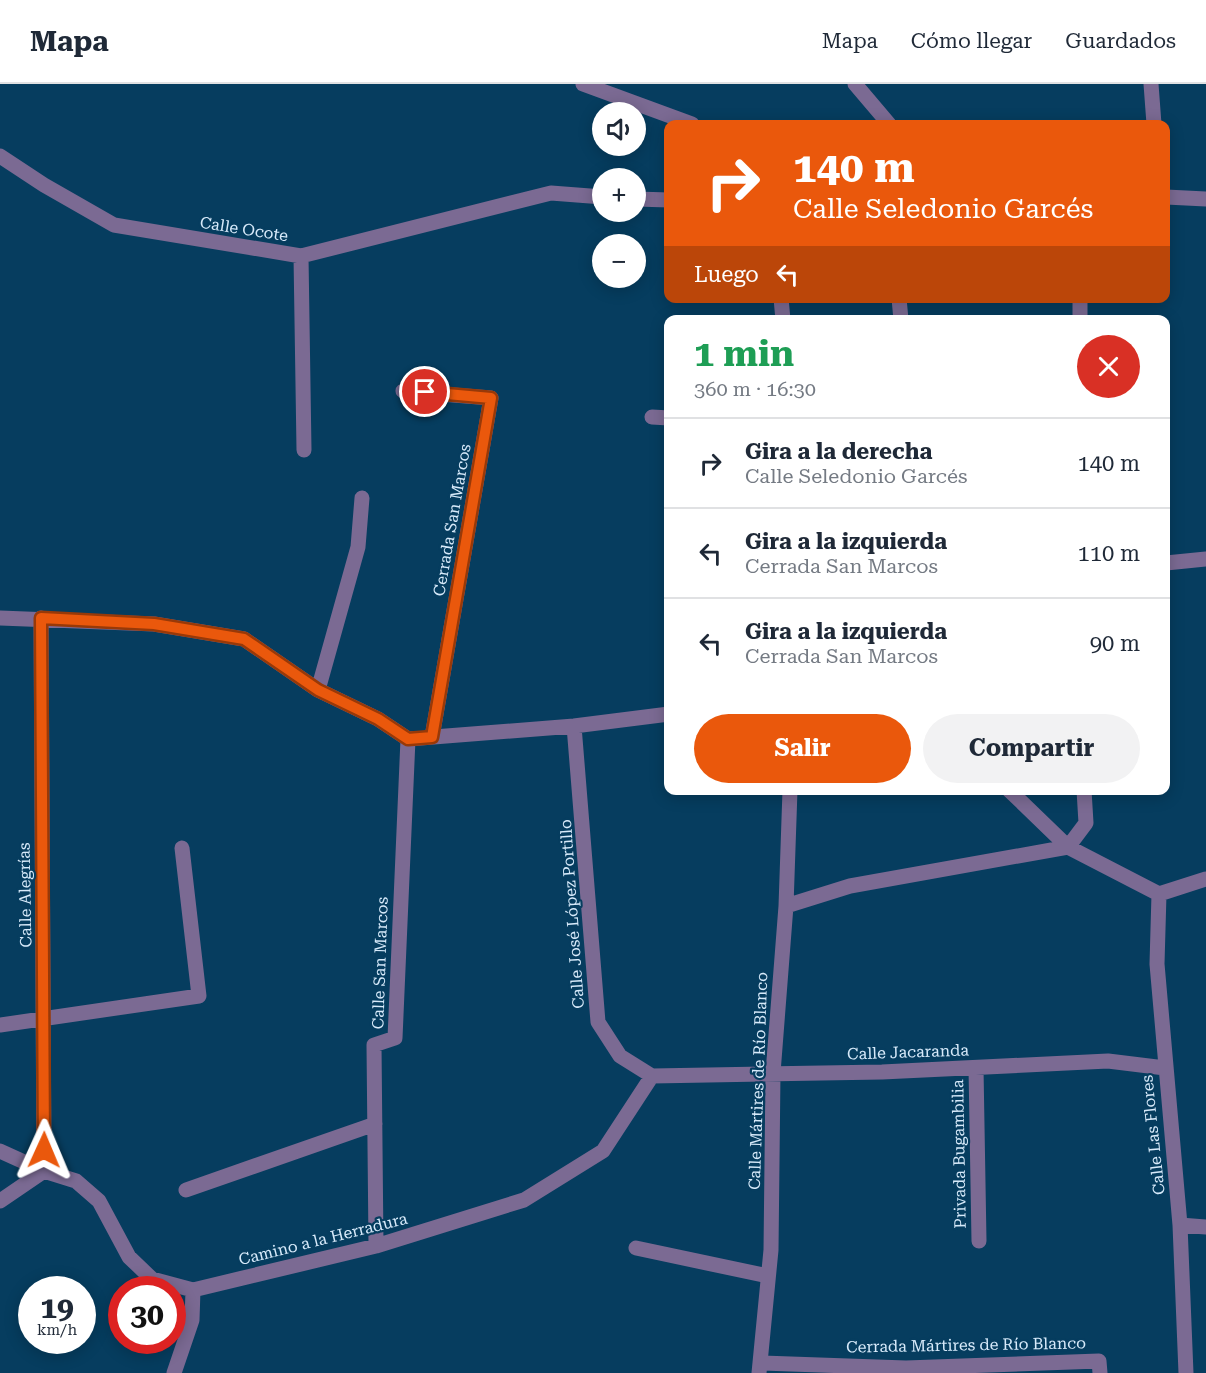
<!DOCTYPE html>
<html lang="es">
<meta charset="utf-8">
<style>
:root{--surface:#fff;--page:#f2f2f3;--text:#1f2937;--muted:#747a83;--line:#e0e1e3;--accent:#ea580c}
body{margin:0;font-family:"Roboto Serif",serif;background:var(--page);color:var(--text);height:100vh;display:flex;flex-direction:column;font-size:22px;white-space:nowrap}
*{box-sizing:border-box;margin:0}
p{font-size:20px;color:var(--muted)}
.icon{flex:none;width:33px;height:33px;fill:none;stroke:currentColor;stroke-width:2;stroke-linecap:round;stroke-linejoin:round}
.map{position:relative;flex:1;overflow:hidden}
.panel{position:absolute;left:664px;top:231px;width:506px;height:480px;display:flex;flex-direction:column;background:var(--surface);border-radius:12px;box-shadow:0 3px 15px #0003}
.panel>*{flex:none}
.hud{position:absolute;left:664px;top:36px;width:506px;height:183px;border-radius:12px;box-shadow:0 3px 15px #0003;background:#ea580c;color:#fff;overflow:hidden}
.fabs{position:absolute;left:592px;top:18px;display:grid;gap:12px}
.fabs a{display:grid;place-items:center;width:54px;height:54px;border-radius:50%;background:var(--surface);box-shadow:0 3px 15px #0003;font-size:30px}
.speed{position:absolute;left:18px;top:1192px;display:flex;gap:12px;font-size:30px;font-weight:700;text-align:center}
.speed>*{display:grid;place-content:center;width:78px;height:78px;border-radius:50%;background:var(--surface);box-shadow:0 3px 15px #0003;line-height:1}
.speed small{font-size:15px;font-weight:400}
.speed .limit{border:9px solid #d22;background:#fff;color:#111}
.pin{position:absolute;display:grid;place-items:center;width:51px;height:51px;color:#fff;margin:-26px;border:3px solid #fff;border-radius:50%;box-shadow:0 2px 6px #0007}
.me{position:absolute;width:66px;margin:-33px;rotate:1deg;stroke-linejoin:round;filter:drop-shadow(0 0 4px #0008)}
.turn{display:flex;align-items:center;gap:21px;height:126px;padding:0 30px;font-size:27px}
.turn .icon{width:78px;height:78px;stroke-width:2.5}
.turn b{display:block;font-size:42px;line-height:51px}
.then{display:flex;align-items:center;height:57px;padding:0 30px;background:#0003;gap:12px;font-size:22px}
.round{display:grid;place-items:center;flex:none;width:63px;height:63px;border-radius:32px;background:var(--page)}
.overview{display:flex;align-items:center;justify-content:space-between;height:102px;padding:0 30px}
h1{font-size:36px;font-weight:700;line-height:45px;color:#1e9e55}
.button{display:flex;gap:12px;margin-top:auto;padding:12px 30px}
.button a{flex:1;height:69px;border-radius:36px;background:var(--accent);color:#fff;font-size:24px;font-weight:700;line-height:69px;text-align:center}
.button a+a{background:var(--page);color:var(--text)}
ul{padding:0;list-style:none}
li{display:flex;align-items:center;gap:18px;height:90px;padding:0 30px;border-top:2px solid var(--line)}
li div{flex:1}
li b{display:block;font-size:22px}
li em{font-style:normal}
header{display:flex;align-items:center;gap:36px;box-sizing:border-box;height:84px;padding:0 30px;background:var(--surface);border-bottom:2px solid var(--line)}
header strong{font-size:28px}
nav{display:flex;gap:33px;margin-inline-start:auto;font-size:21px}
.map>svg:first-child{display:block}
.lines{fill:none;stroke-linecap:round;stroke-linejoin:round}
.minor{stroke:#7b6a93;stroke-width:15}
.route-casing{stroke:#983908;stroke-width:15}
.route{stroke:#ea580c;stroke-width:10}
.labels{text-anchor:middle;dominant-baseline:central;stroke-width:4.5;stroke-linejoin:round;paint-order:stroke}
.street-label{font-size:16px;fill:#d7eafa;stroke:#063d5f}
</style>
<header>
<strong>Mapa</strong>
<nav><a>Mapa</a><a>Cómo llegar</a><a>Guardados</a></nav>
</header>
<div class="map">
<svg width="1206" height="1289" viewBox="0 0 1206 1289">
<rect width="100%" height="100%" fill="#063d5f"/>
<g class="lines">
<path class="minor" d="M583 0 692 40
M855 0 889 40
M1151 0 1154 40
M0 72 44 101 114 141 301 172 551 109 603 113
M1166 113 1206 115
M636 115 669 116
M301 172 304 366
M781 214 783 236
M899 214 901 236
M1080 236V214
M403 307 491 314 432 653
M652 333 669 334
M1166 479 1206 475
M0 534 154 540 244 555 318 606 378 635 408 655 574 642 669 630
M318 606 358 463 362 414
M574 642 598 938 620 972 652 992
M1009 706 1068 763 1159 810 1206 795
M1068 763 1086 739 1084 706
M1159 810 1157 880 1180 1141 1186 1289
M786 822 850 802 1068 763
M0 941 199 912 182 764
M976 984 979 1157
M652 992 882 988 1108 977 1165 984
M0 1067 44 1087 76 1097 99 1117 129 1173 152 1195 193 1206 376 1162 524 1116 603 1067 652 992
M186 1106 375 1040
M0 1117 44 1087 41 534
M1180 1141 1206 1143
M376 1162 374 961 395 954 408 655
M636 1164 768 1192
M762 1279 906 1284 1099 1277 1100 1289
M174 1289 192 1236 193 1206
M759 1289 771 1166 773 989 786 822 790 706"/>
</g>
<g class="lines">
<g class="route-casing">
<path id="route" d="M44 1066 41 534 154 540 244 555 318 606 378 635 408 655 432 653 491 314 425 308"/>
</g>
<use href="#route" class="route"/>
</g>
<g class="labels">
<g class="street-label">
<text transform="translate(244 145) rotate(9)">Calle Ocote</text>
<text transform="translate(452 436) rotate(-80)">Cerrada San Marcos</text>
<text transform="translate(25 811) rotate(-91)">Calle Alegrías</text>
<text transform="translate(572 830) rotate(-94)">Calle José López Portillo</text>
<text transform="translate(380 879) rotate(-88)">Calle San Marcos</text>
<text transform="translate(908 968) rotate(-2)">Calle Jacaranda</text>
<text transform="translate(758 997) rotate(-88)">Calle Mártires de Río Blanco</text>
<text transform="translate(1153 1051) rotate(-96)">Calle Las Flores</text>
<text transform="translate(959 1070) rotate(-91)">Privada Bugambilia</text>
<text transform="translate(323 1155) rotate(-14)">Camino a la Herradura</text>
<text transform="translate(966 1261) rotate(-1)">Cerrada Mártires de Río Blanco</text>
</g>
</g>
</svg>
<div class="fabs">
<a><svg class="icon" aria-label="sound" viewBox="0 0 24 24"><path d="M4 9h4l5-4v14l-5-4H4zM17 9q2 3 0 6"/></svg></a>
<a>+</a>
<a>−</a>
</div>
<div class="speed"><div>19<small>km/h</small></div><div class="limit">30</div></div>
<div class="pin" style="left:425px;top:308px;background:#d93025"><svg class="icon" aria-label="arrive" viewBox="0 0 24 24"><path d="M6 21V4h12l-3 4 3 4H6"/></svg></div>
<svg class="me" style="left:44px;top:1066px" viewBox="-20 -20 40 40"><path d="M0-17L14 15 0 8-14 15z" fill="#ea580c" stroke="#fff" stroke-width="4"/></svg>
<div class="hud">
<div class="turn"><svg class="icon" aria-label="right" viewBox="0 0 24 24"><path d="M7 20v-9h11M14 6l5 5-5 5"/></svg><div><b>140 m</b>Calle Seledonio Garcés</div></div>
<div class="then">Luego<svg class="icon" aria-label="left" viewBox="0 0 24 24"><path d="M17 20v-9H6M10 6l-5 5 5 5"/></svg></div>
</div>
<section class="panel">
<div class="overview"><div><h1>1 min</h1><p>360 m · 16:30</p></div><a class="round" style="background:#d93025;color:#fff"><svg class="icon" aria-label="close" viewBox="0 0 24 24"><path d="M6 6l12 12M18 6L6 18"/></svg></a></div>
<ul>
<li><svg class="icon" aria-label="right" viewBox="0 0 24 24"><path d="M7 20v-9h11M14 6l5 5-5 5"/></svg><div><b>Gira a la derecha</b><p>Calle Seledonio Garcés</p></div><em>140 m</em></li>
<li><svg class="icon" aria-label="left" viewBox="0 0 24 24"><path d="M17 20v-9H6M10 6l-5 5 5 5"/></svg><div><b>Gira a la izquierda</b><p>Cerrada San Marcos</p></div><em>110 m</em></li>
<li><svg class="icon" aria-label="left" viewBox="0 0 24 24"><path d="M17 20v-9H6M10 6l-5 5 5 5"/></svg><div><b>Gira a la izquierda</b><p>Cerrada San Marcos</p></div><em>90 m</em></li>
</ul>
<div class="button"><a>Salir</a><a>Compartir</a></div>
</section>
</div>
